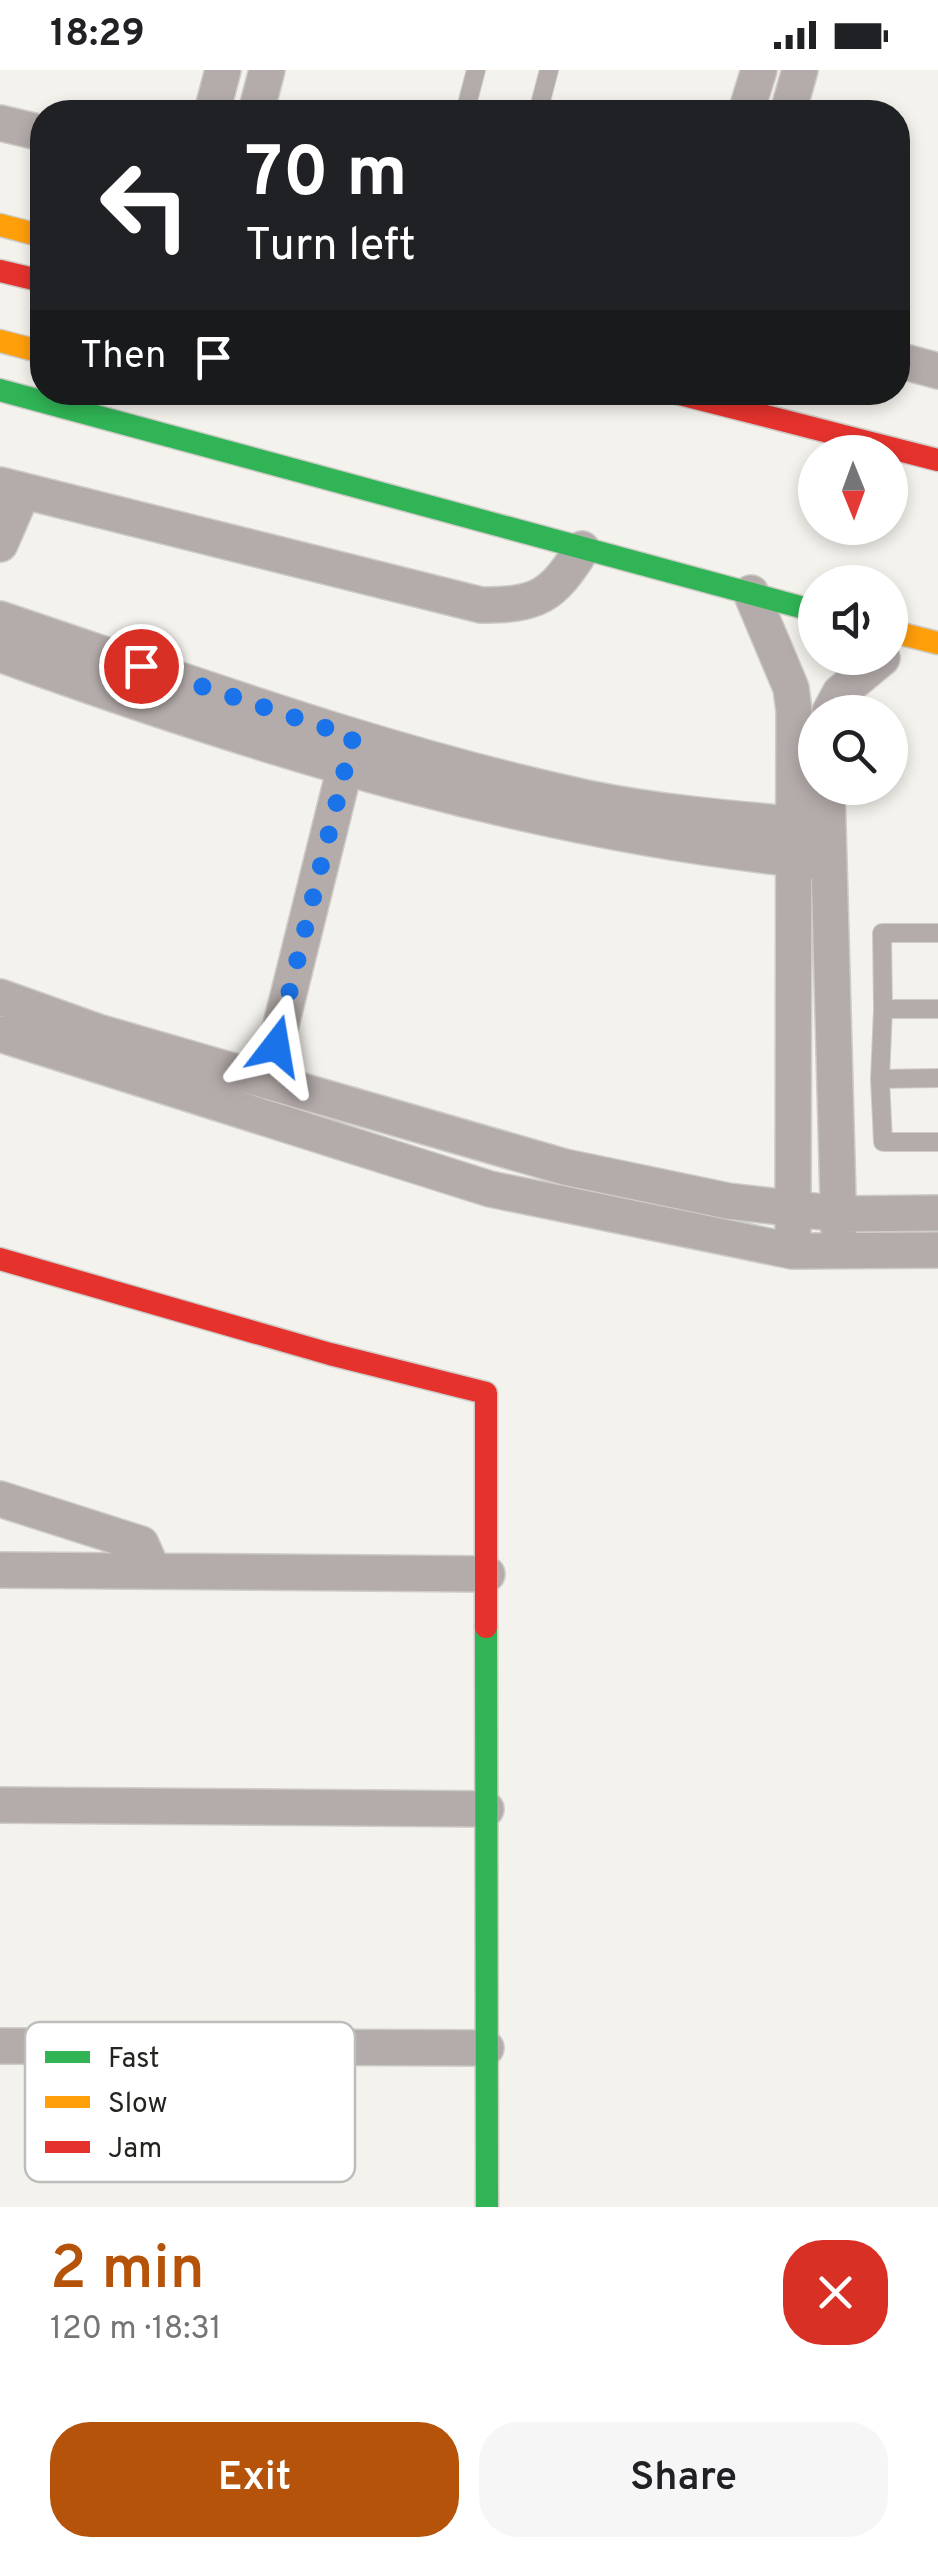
<!DOCTYPE html>
<meta charset="utf-8">
<style>
:root{--surface:#fff;--page:#f6f6f6;--text:#202124;--muted:#757577;--accent:#b45309}
body{margin:0;font-family:Overpass,sans-serif;background:var(--page);color:var(--text);height:100vh;display:flex;flex-direction:column;font-size:38px;white-space:nowrap}
*{box-sizing:border-box;margin:0}
p{font-size:32px;color:var(--muted)}
.icon{flex:none;width:55px;height:55px;fill:none;stroke:currentColor;stroke-width:2;stroke-linecap:round;stroke-linejoin:round}
.map{position:relative;height:2137px;overflow:hidden}
.side{display:flex;flex-direction:column;background:var(--surface);flex:1}
.side>*{flex:none}
.guide{position:absolute;left:30px;top:30px;width:880px;height:305px;border-radius:40px;box-shadow:0 5px 15px #0003;background:#202124;color:#fff;overflow:hidden}
.needle{width:65px;rotate:179deg}
.controls{position:absolute;left:798px;top:365px;display:grid;gap:20px}
.controls a{display:grid;place-items:center;width:110px;height:110px;border-radius:50%;background:var(--surface);box-shadow:0 5px 15px #0003;font-size:50px}
.pin{position:absolute;display:grid;place-items:center;width:85px;height:85px;color:#fff;margin:-42px;border:5px solid #fff;border-radius:50%;box-shadow:0 2px 10px #0007}
.me{position:absolute;width:110px;margin:-55px;rotate:14deg;stroke-linejoin:round;filter:drop-shadow(0 0 8px #0008)}
.turn{display:flex;align-items:center;gap:35px;height:210px;padding:0 50px;font-size:45px}
.turn .icon{width:130px;height:130px;stroke-width:2.5}
.turn b{display:block;font-size:70px;line-height:85px}
.then{display:flex;align-items:center;height:95px;padding:0 50px;background:#0003;gap:20px;font-size:38px}
.round{display:grid;place-items:center;flex:none;width:105px;height:105px;border-radius:40px;background:var(--page)}
.headline{display:flex;align-items:center;justify-content:space-between;height:170px;padding:0 50px}
h1{font-size:60px;font-weight:600;line-height:75px;color:var(--accent)}
.cta{display:flex;gap:20px;margin-top:auto;padding:20px 50px}
.cta a{flex:1;height:115px;border-radius:40px;background:var(--accent);color:#fff;font-size:40px;font-weight:600;line-height:115px;text-align:center}
.cta a+a{background:var(--page);color:var(--text)}
.status{display:flex;justify-content:space-between;align-items:center;height:70px;padding:0 50px;background:var(--surface);direction:ltr}
.status svg{height:28px;fill:currentColor}
.map>svg:first-child{display:block}
.lines{fill:none;stroke-linecap:round;stroke-linejoin:round}
.lane-casing{stroke:#ceccc8;stroke-width:20}
.street-casing{stroke:#ceccc8;stroke-width:38}
.fast-casing{stroke:#ceccc8;stroke-width:25}
.slow-casing{stroke:#ceccc8;stroke-width:25}
.jam-casing{stroke:#ceccc8;stroke-width:25}
.lane{stroke:#b4acaa;stroke-width:18}
.street{stroke:#b4acaa;stroke-width:35}
.fast{stroke:#30b455;stroke-width:22}
.slow{stroke:#ff9f0a;stroke-width:22}
.jam{stroke:#e5322d;stroke-width:22}
.route{stroke:#1a73e8;stroke-width:18;stroke-dasharray:0 32.4}
.key{fill:#fff;stroke:#bdbdbc;stroke-width:2.5}
.key-label{font-size:28px;fill:#24231f}
</style>
<div class="status"><b>18:29</b><svg viewBox="0 0 49 12"><path d="M0 12V9h3v3zM5 12V6h3v6zM10 12V3h3v9zM15 12V0h3v12zM26 1h20v11H26zM47 4h2v5h-2z"/></svg></div>
<div class="map">
<svg width="938" height="2137" viewBox="0 0 938 2137">
<rect width="100%" height="100%" fill="#f4f2ec"/>
<g class="lines">
<g class="lane-casing">
<path id="lane" d="M465 42 476 0
M538 42 549 0
M938 863H882L883 939H938
M883 939 880 1009 938 1008
M880 1009 883 1072H938"/>
</g>
<g class="street-casing">
<path id="street" d="M212 42 223 0
M256 42 267 0
M746 42 759 0
M788 42 800 0
M0 53 42 63
M898 290 938 301
M0 415 481 535C538 535 552 527 582 479
M0 474 23 421
M751 523 791 618 794 641 793 1160
M0 549C194 614 386 685 587 728 665 744 747 750 827 757
M0 584C265 680 546 767 828 792
M830 642 840 623 882 588
M827 718 839 1166
M0 927 98 962 565 1097 728 1131 839 1144 938 1143
M0 964 490 1119 792 1181 938 1180
M267 1011 350 677
M0 1429 141 1474 153 1501
M0 1500 487 1504
M0 1735 486 1739
M0 1976 486 1978"/>
</g>
<g class="fast-casing">
<path id="fast" d="M0 320 815 541
M486 1557 487 2137"/>
</g>
<g class="slow-casing">
<path id="slow" d="M0 155 42 166
M0 271 42 282
M890 561 938 573"/>
</g>
<g class="jam-casing">
<path id="jam" d="M0 201 42 211
M672 322 938 390
M0 1189 330 1284 486 1323V1557"/>
</g>
<use href="#lane" class="lane"/>
<use href="#street" class="street"/>
<use href="#fast" class="fast"/>
<use href="#slow" class="slow"/>
<use href="#jam" class="jam"/>
</g>
<g class="lines">
<path class="route" d="M141 596 353 667 276 976"/>
</g>
<rect x="25" y="1952" width="330" height="160" rx="15" class="key"/>
<rect x="45" y="1981" width="45" height="12" fill="#30b455"/>
<rect x="45" y="2026" width="45" height="12" fill="#ff9f0a"/>
<rect x="45" y="2071" width="45" height="12" fill="#e5322d"/>
<g class="key-label">
<text x="108" y="1997">Fast</text>
<text x="108" y="2042">Slow</text>
<text x="108" y="2087">Jam</text>
</g>
</svg>
<div class="controls">
<a><svg class="needle" viewBox="-14 -14 28 28"><path d="M0-13l5 13h-10z" fill="#e53935"/><path d="M0 13l5-13h-10z" fill="#757577"/></svg></a>
<a><svg class="icon" aria-label="sound" viewBox="0 0 24 24"><path d="M4 9h4l5-4v14l-5-4H4zM17 9q2 3 0 6"/></svg></a>
<a><svg class="icon" aria-label="search" viewBox="0 0 24 24"><circle cx="10" cy="10" r="6"/><path d="M15 15l6 6"/></svg></a>
</div>
<div class="pin" style="left:141px;top:596px;background:#d93025"><svg class="icon" aria-label="arrive" viewBox="0 0 24 24"><path d="M6 21V4h12l-3 4 3 4H6"/></svg></div>
<svg class="me" style="left:276px;top:976px" viewBox="-20 -20 40 40"><path d="M0-17L14 15 0 8-14 15z" fill="#1a73e8" stroke="#fff" stroke-width="4"/></svg>
<div class="guide">
<div class="turn"><svg class="icon" aria-label="left" viewBox="0 0 24 24"><path d="M17 20v-9H6M10 6l-5 5 5 5"/></svg><div><b>70 m</b>Turn left</div></div>
<div class="then">Then<svg class="icon" aria-label="arrive" viewBox="0 0 24 24"><path d="M6 21V4h12l-3 4 3 4H6"/></svg></div>
</div>
</div>
<section class="side">
<div class="headline"><div><h1>2 min</h1><p>120 m · 18:31</p></div><a class="round" style="background:#d93025;color:#fff"><svg class="icon" aria-label="close" viewBox="0 0 24 24"><path d="M6 6l12 12M18 6L6 18"/></svg></a></div>
<div class="cta"><a>Exit</a><a>Share</a></div>
</section>
